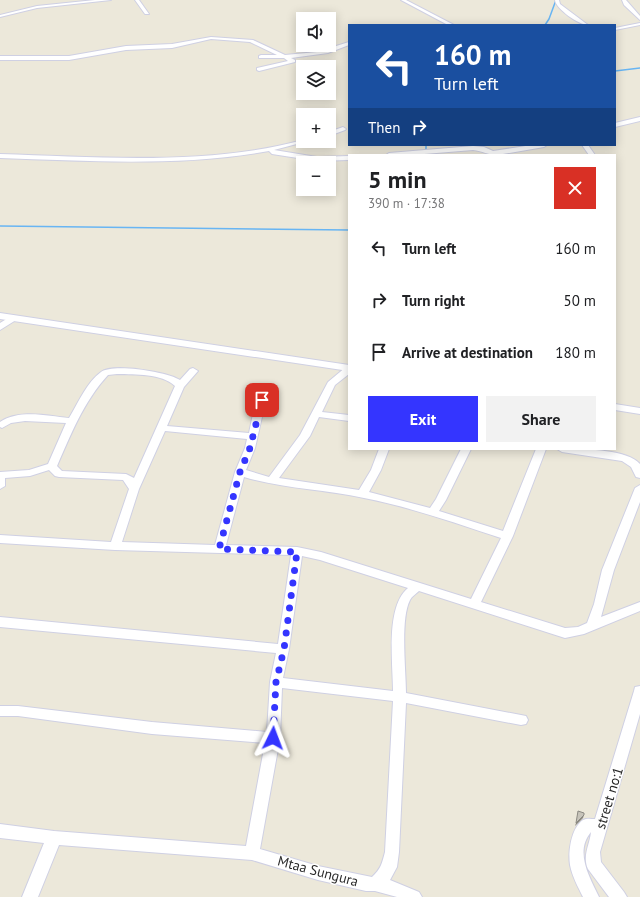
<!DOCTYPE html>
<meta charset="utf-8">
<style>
:root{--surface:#fff;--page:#f2f2f2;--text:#202124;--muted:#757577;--accent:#3435ff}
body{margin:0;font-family:"PT Sans",sans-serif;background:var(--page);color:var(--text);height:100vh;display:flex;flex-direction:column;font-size:15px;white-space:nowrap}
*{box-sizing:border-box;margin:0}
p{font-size:13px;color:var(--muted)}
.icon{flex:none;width:22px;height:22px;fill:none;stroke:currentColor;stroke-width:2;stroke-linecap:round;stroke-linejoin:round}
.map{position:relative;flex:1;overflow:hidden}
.panel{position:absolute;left:348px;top:154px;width:268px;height:296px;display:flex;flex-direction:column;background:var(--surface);border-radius:0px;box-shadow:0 2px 10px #0003}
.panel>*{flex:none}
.top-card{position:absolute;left:348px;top:24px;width:268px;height:122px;border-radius:0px;box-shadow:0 2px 10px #0003;background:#1a4fa0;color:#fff;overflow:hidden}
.controls{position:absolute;left:296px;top:12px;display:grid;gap:8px}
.controls a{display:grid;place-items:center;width:40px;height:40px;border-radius:0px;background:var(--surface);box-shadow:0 2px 10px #0003;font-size:20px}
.pin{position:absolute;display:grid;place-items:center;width:34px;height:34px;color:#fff;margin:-17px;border-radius:8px;box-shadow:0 2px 6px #0006}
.me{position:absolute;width:44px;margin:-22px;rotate:3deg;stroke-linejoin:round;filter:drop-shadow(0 0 3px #0008)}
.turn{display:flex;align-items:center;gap:14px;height:84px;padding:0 20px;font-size:18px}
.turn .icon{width:52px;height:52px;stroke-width:2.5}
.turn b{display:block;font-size:28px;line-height:34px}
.then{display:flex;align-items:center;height:38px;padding:0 20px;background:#0003;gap:8px;font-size:15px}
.round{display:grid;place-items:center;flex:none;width:42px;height:42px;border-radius:0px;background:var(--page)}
.headline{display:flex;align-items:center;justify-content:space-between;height:68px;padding:0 20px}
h1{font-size:24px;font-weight:800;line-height:30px}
.cta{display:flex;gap:8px;margin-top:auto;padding:8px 20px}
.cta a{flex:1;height:46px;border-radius:0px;background:var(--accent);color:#fff;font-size:16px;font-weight:800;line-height:46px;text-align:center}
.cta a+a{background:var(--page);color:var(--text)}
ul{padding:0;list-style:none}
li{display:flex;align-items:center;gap:12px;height:52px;padding:0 20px}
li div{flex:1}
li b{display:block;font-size:15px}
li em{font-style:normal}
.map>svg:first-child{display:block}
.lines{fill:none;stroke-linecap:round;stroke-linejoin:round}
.stream{stroke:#68b5f3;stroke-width:1.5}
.minor-casing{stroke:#cfd0e3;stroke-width:2}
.tertiary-casing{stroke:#cfd0e3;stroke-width:2}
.minor{fill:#fff;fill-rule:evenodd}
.tertiary{fill:#fff;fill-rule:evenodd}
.shaded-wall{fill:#8b8982}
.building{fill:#c7c4ba;stroke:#8b8982}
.route{stroke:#3435ff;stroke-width:7;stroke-dasharray:0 12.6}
.labels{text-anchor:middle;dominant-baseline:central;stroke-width:3;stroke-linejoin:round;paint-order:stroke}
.near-street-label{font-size:14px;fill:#292929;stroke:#fff}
</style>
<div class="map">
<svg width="640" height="897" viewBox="0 0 640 897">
<rect width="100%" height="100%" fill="#ece8da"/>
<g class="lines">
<path class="stream" d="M545 25 549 19 556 0
M615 71 640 68
M426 145V155
M0 226 349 230"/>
<g class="minor-casing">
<path id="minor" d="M95 0H111L37 8 0 17V15L37 6Z
M135 0H139L149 14H145Z
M401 0H406L454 25H448Z
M555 0H559L560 4 588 25C579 25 556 9 555 0Z
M622 0H626L640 16V20L624 5Z
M640 23V25L615 30V28Z
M211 37 253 40 285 55 317 52 349 42V45L328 53 291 58 295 60V62L259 71 257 70V68L288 61 284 58H259V56L261 55H277L250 42 211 39 172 48 126 50 69 60H0V56H69L126 46 172 44Z
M640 117V121L615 127V123Z
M343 127 346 129 345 130 329 136V132Z
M303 140V141H308L274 150 317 157 349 156V160L317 161 272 154 269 151C181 167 89 161 0 158V154C98 157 207 166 303 140Z
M532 145H547L544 147 497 155C489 155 482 151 473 150L412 155H386L389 153 473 146 484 147 493 151Z
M582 145H588L595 155H589Z
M13 315 17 318 16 320 0 330V323Z
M349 366V374L335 385 322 412 349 415V421L319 417 310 436 279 478 359 490 371 470 379 449H389L381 470 369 492 430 508 436 499 461 449H471L446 500 439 511 503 531 536 449H546L513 536 481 602 565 628 578 627 587 623 594 604 602 570 635 488 640 485V502L614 570 601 617 640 602V611L584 634 565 638 419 591C416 594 412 596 410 600 400 619 406 671 406 693L521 715 526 716 528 720 526 724 521 725 406 703 399 852 397 867 390 880 419 892 422 897H397L375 891H366L318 880 252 860 59 845 38 897H22L44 843 0 838V824L54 831 246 846 265 743 152 734 18 716H0V706H18L152 722 267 732 270 682 276 653 0 627V617L278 644 291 555 115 550 0 543V535L111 542 129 489 123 480 59 477 55 476 49 470 30 476 5 478V486L0 489V472L29 470 48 464 66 423 25 421 11 423 2 428 0 427V422C19 409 48 416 69 418 78 403 87 382 101 372 113 363 168 372 180 380L190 369 193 368 198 371 184 387 167 426 249 433 258 390 260 388H266L268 390 255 448 246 470 269 477 300 435 328 382 346 367ZM117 374C136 375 161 373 175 386L134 478 126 474 62 471 57 466C71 434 84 401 108 375ZM165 431 247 439 245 448 235 472 215 545 122 542 139 489ZM244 477C283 489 324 489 364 498 410 507 455 523 501 538L471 599 321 552 297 547 226 545ZM302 556 320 560 408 588C385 607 393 663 393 691L283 678 289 649ZM282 688 393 701 385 852C382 863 381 869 372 877L318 866 260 849 280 738Z
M557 449C578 449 626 448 640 464V478L636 477 631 467 622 461 562 452Z
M640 686V714L600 852 601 862 624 892 627 897H609L588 869C582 856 590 844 591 832 574 852 590 878 599 897H583C578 887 572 876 570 865 568 852 571 828 583 820 587 818 591 819 595 819L634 691 635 687Z"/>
</g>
<g class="tertiary-casing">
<path id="tertiary" d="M0 313 349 365V371L0 319Z
M615 404 640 408V414L615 410Z"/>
</g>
<use href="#minor" class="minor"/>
<use href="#tertiary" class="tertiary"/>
</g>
<path class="shaded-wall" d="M584 815 583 818 575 826 576 823Z"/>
<path class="building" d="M578 811 584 813V815L576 823Z"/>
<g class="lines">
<path class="route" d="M262 400 250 448 240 472 219 549 297 552 284 649 276 682 273 738"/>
</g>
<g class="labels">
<g class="near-street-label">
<text transform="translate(609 798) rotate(-73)">street no:1</text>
<text transform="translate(318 871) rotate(15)">Mtaa Sungura</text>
</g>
</g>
</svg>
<div class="controls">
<a><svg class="icon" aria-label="sound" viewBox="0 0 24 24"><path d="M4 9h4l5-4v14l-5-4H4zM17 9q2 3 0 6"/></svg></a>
<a><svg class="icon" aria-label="layers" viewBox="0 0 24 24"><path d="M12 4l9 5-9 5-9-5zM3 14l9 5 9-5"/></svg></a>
<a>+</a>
<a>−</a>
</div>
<div class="pin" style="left:262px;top:400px;background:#d93025"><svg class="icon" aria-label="arrive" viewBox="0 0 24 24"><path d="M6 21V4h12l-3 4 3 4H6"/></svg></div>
<svg class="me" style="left:273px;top:738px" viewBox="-20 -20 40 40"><path d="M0-17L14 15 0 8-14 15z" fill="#3435ff" stroke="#fff" stroke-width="4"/></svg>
<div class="top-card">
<div class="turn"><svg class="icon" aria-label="left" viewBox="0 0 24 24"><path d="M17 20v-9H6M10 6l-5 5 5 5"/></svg><div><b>160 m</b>Turn left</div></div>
<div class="then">Then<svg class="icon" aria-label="right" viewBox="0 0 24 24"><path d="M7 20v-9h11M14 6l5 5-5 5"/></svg></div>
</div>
<section class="panel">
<div class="headline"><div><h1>5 min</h1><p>390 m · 17:38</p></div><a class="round" style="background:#d93025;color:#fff"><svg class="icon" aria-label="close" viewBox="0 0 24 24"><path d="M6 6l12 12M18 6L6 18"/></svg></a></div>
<ul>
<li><svg class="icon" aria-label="left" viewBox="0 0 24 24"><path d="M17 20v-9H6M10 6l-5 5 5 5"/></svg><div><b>Turn left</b></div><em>160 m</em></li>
<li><svg class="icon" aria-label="right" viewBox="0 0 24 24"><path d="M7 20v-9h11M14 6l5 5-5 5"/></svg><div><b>Turn right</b></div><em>50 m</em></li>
<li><svg class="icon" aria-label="arrive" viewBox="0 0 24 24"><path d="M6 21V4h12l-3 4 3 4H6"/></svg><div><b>Arrive at destination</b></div><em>180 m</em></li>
</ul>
<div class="cta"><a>Exit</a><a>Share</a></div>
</section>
</div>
